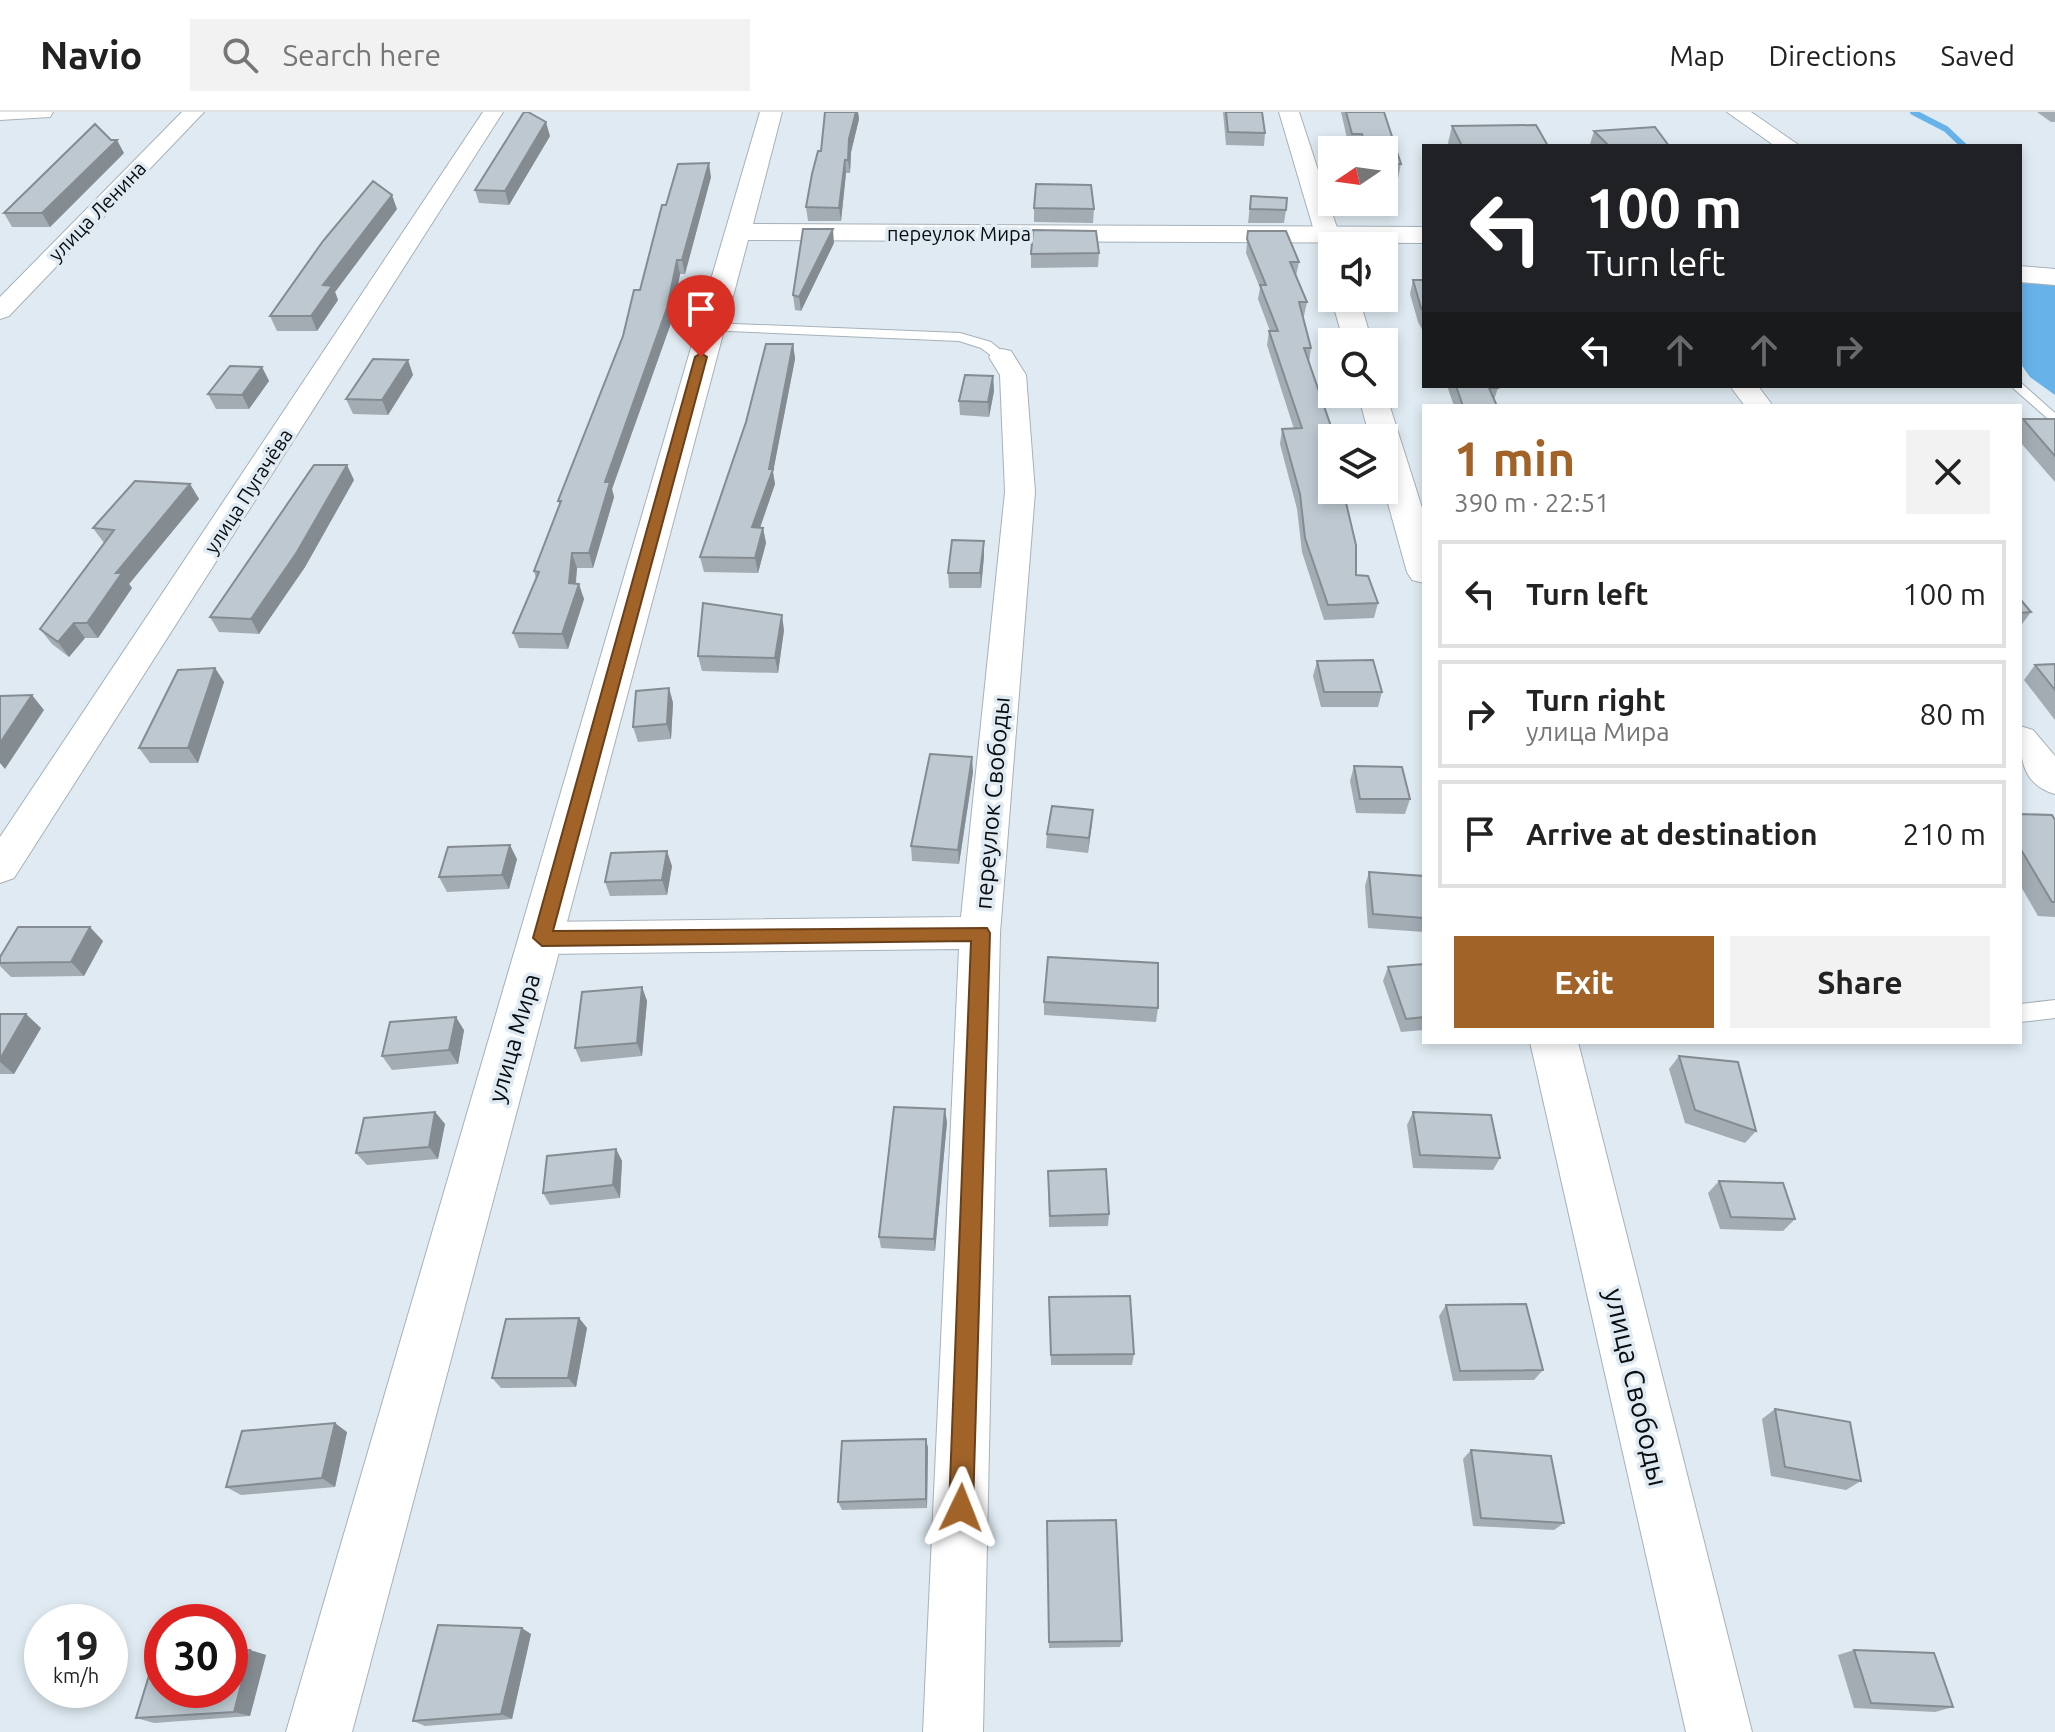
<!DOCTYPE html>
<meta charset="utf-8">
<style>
:root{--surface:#fff;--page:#f2f2f2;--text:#222;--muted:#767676;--line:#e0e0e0;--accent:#a16328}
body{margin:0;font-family:Ubuntu,sans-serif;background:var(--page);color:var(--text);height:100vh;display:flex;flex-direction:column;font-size:30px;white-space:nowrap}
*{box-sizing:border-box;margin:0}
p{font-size:26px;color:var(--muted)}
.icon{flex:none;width:44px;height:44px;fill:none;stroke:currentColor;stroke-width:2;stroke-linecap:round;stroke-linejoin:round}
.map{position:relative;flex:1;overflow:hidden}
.details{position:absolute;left:1422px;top:292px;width:600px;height:640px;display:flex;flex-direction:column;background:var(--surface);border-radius:0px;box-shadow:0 4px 12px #0003}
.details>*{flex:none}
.top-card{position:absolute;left:1422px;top:32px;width:600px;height:244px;border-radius:0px;box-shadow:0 4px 12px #0003;background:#202124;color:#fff;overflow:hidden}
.needle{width:52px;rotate:257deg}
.controls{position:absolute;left:1318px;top:24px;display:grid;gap:16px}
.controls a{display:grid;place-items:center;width:80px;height:80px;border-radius:0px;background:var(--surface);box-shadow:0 4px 12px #0003;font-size:40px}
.speed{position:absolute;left:24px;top:1492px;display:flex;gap:16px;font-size:40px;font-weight:700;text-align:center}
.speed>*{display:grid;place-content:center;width:104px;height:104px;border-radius:50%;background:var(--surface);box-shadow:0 4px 12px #0003;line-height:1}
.speed small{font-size:20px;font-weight:400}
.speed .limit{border:12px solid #d22;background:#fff;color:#111}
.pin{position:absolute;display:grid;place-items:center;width:68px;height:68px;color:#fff;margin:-82px -34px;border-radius:50% 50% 50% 0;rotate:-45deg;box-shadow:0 0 8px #0007}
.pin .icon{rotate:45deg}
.me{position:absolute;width:88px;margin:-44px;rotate:2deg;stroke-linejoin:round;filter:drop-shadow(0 0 6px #0008)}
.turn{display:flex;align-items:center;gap:28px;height:168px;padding:0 32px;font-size:36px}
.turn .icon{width:104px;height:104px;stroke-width:2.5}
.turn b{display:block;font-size:56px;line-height:68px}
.lanes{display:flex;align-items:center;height:76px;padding:0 32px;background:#0003;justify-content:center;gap:40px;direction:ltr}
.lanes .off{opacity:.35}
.round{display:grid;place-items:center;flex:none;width:84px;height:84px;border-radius:0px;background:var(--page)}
.headline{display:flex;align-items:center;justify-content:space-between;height:136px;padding:0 32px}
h1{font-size:48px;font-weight:600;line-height:60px;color:var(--accent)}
.action{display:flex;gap:16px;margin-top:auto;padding:16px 32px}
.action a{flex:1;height:92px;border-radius:0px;background:var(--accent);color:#fff;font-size:32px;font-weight:600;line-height:92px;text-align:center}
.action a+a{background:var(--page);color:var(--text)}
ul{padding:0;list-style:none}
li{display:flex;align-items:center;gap:24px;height:108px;margin:0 16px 12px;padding:0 16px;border:4px solid var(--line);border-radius:0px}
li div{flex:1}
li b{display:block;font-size:30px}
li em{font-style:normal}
header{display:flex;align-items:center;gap:48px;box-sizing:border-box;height:112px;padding:0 40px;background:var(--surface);border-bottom:2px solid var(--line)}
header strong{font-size:38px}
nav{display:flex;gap:44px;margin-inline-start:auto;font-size:28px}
.search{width:560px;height:72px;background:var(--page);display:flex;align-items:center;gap:20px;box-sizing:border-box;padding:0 28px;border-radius:0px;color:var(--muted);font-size:30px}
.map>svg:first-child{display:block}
.water{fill:#67b3e9}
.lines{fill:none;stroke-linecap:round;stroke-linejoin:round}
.stream{stroke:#67b3e9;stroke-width:6}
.service-casing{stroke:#a7b1b9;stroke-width:2}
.minor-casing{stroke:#a7b1b9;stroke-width:2}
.tertiary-casing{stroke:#a7b1b9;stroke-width:2}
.service{fill:#fff;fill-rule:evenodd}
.minor{fill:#fff;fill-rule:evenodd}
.tertiary{fill:#fff;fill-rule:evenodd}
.wall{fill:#a3acb3}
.shaded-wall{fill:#848c92}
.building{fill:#bdc8d0;stroke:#848c92;stroke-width:2}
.route{fill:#a16328;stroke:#69401a;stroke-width:2}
.labels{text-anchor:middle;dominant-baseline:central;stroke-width:7;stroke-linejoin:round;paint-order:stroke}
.far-street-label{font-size:20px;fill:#090d0f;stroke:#dfeaf2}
.street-label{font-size:24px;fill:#090d0f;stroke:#dfeaf2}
.near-street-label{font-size:28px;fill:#090d0f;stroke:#dfeaf2}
</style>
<header>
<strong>Navio</strong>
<div class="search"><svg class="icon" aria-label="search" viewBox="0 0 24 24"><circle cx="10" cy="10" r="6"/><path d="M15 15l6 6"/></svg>Search here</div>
<nav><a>Map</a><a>Directions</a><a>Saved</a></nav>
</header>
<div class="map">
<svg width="2055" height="1620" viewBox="0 0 2055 1620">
<rect width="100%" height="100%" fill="#dfeaf2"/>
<path class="water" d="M2020 171 2055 172V283L2030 265 2020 251Z"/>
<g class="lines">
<path class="stream" d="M1913 0 1946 17 1964 34"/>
<g class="service-casing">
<path id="service" d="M710 211 960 221 991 230 1009 245 997 248 981 236 959 229 705 218 704 215Z
M2020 270 2055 301V313L2014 277 2012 274H2020Z
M2055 888V906L2020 910V892Z"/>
</g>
<g class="minor-casing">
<path id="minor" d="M182 0H204L9 204 0 207V185Z
M483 0H503L14 766 0 771V725Z
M1279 0H1299L1339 122 1335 127H1319L1315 122Z
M1727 0H1751L1800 34H1775Z
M1002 237 1011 239 1026 263 1035 380 1000 821 983 1620H923L959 837 542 842 528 837 522 826 528 815 542 810 961 805 1005 380 1000 263 989 245 993 239Z
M1730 274H1758L1773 294H1745Z
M2020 614 2033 618 2055 644V682C2021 672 2020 645 2020 614Z"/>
</g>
<g class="tertiary-casing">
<path id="tertiary" d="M0 0H53L50 5 0 8Z
M760 0H782L753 112 1424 115V131L748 128 352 1620H286Z
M2020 154 2055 157V173L2020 170Z
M1331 186H1359L1372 230H1344Z
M1384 276 1424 402V471L1412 468 1407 460 1384 377V326H1370L1358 282H1384Z
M1530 930H1578L1752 1620H1686Z"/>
</g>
<use href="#service" class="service"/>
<use href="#minor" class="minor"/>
<use href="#tertiary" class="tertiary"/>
</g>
<path class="wall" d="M825 0H858L859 7 851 40 850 61H846L841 109H808L806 95 821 39Z
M1223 0H1262L1265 21 1264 34 1226 33Z
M1341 0H1384L1401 52 1398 66H1384V38H1360L1359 36 1349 35Z
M2037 0H2055V10H2051Z
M1452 14 1548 34H1449L1448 31Z
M1594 19 1669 34H1592L1590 32Z
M550 24 509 93 479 91 475 78Z
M124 41 50 115H12L4 101Z
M711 65 685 162H680L671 211 612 377 614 385 593 456H577L576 472 584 487 568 537 519 536 513 521 536 467 534 459 560 393 558 389 623 224 640 178 666 93Z
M1251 84 1286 98 1284 111H1248Z
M1034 96 1094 97 1093 111 1034 110Z
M397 97 335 180 338 188 317 219H277L270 204Z
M1248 119 1299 150 1296 164 1307 190 1304 204 1303 205 1311 236 1309 251 1332 326 1356 463 1378 491 1374 506 1324 508 1302 440 1297 397 1280 332 1282 317H1294L1267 233 1269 219H1270L1258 187 1260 176 1246 141Z
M834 131 801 199 795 198 793 183Z
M1099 141 1098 155 1031 156V142Z
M1413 168H1424V221L1418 210 1410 182Z
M793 232 795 247 773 360 775 372 760 416H763L766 431 758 461 704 460 700 445Z
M408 248 413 263 388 303 353 302 346 287Z
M262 255 269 269 249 297H216L208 282Z
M993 264 994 279 989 305 960 303 959 289Z
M1447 274H1497L1498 276 1494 288 1497 294H1454Z
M2023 307H2055V370L2020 330V312Z
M354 368 305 455 259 522 219 520 210 505Z
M190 372 199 387 129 472 132 476 98 526H85L69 545 52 532 40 517 104 431 93 416Z
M984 444 981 476H949L948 461Z
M2020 487 2031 500 2020 515Z
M784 518 778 561 702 559 698 544Z
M1317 549 1382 580 1378 595H1321L1313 564Z
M2055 552V608L2024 568 2035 553Z
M215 556 224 570 198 651H150L139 636Z
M669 576 673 591 671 627 638 630 633 615Z
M1354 654 1410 687 1405 702 1356 701 1350 669Z
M973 660 959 752 912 749 911 734Z
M1093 698 1088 741 1046 736 1047 722Z
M2020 702 2055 708V805L2038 804 2020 773Z
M517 747 509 777 447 780 439 765Z
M672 754 667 783 610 784 605 770Z
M1369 760 1424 764V820L1368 816 1365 774Z
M103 829 84 864 11 865 0 854V845Z
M1424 852V918L1401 920 1383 869 1388 855Z
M642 875 647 889 642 944 581 950 575 936Z
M1044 890 1158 896 1156 910 1044 903Z
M0 902 41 916 14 962H0Z
M464 918 458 952 392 958 382 944Z
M1679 944 1756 1019 1745 1031 1685 1011 1669 957Z
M435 1000 445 1012 438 1047 367 1053 356 1041Z
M1413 1000 1500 1046 1493 1058 1413 1056 1407 1013Z
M947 1010 935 1139 881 1136 879 1125Z
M616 1037 622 1049 620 1086 550 1093 543 1081Z
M1048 1059 1109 1102 1108 1114 1049 1115Z
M1719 1069 1795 1107 1783 1119 1720 1117 1708 1081Z
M1049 1185 1134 1242 1132 1253H1051Z
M1446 1193 1543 1258 1534 1268 1453 1269 1439 1204Z
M579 1206 587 1216 576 1275 501 1276 492 1266Z
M1775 1297 1861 1369 1846 1378 1771 1364 1762 1307Z
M347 1320 335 1375 241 1383 226 1375Z
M926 1327 928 1336 927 1396 842 1398 838 1390Z
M1471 1338 1564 1411 1554 1418 1473 1414 1463 1347Z
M1047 1417 1122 1529 1120 1535 1049 1536Z
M531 1522 512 1607 425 1614 413 1609Z
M250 1538 266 1543 250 1604 154 1611 136 1606Z
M1854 1538 1953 1595 1935 1600 1854 1596 1838 1543Z"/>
<path class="shaded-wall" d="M856 0H858L859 7 851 40 850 61 848 48 849 27Z
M546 10 550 24 509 93 505 79Z
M117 28 124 41 50 115 42 101Z
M845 48 846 61 841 109 839 96Z
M709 51 711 65 685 162 682 148Z
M392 83 397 97 335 180 338 188 317 219 311 204 323 173Z
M833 117 834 131 801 199 799 185Z
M677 148 680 162 671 211 612 377 614 385 593 456 589 441 605 370Z
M793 232 795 247 773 360 775 372 755 430 752 415 769 357Z
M408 248 413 263 388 303 382 288Z
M262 255 269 269 249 297 242 283Z
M993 264 994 279 989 305 988 290Z
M347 353 354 368 305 455 259 522 251 507Z
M190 372 199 387 129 472 132 476 98 526 87 511 116 461Z
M763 416 766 431 758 461 755 446Z
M984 429V444L981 476 980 461Z
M572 441 577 456 574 486 569 471Z
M579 472 584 487 568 537 562 522Z
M782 503 784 518 778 561 775 546Z
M74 511 85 526 69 545 58 530Z
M215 556 224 570 198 651 188 636Z
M669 576 673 591 671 627 667 612Z
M32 583 44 598 5 657 0 651V631Z
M972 645 973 660 959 752 958 738Z
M1093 698 1092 712 1088 741 1089 726Z
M510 733 517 747 509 777 502 763Z
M667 739 672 754 667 783 662 768Z
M90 815 103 829 84 864 71 850Z
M642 875 647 889 642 944 637 931Z
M26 902 41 916 14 962 0 950V947Z
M456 905 464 918 458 952 449 938Z
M945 997 947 1010 935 1139 934 1127Z
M435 1000 445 1012 438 1047 429 1035Z
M616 1037 622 1049 620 1086 613 1073Z
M579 1206 587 1216 576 1275 568 1266Z
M335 1311 347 1320 335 1375 322 1366Z
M926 1327 928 1336 927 1396 926 1387Z
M522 1516 531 1522 512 1607 501 1602Z
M250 1538 266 1543 250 1604 234 1600Z"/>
<path class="building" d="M524 0H528L546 10 505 79 475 78Z
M825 0H856L849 27 848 48H845L839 96 806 95 812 62 818 39H821Z
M1226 0H1262L1265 21 1228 20Z
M1346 0H1384L1401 52H1384V38H1366L1362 22H1352Z
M95 12 111 28H117L42 101H4Z
M1536 13 1548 34H1462L1452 14Z
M1655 15 1669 34H1609L1594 19Z
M709 51 682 148H677L667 196 605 370H610L589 441H572L569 471 579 472 562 522 513 521 539 460 534 459 561 389H558L623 224 634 178H640L662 93H666L678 52Z
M373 69 392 83 323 173 332 174 311 204H270L323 129Z
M1036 72 1091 73 1094 97 1034 96Z
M1251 84 1287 86 1286 98 1250 97Z
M803 117H833L799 185 793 183Z
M1033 118 1096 119 1099 141 1031 142Z
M1248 119H1286L1299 150H1290L1307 190H1299L1311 236H1304L1335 326H1332V378H1343L1356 433V463L1368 464 1378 491 1328 493 1305 426 1300 382 1282 317 1302 316 1269 219H1278L1260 173H1266L1247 127Z
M1413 168H1424V201L1421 196Z
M766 232H793L769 357H773L752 415 763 416 755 446 700 445 746 310Z
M373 247 408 248 382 288 346 287Z
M230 254 262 255 242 283 208 282Z
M965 263 993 264 988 290 959 289Z
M1456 274H1497L1498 276H1489L1497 294H1463Z
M2023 307H2055V344Z
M314 353H347L297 440 251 507 210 505Z
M135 369 190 372 116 461H122L87 511H74L58 530 40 517 114 418 93 416Z
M952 428 984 429 980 461H948Z
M2020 487 2031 500 2020 501Z
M703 491 782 503 775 546 698 544Z
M1373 548 1382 580H1324L1317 549Z
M2055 552V578L2035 553Z
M215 556 188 636H139L178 558Z
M669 576 667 612 633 615 636 579Z
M32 583 0 631V584Z
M930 642 972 645 958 738 911 734Z
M1354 654 1402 655 1410 687H1360Z
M1052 694 1093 698 1089 726 1047 722Z
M2020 702 2052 703 2055 708V790H2052L2020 736Z
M510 733 502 763 439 765 448 735Z
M667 739 662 768 605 770 611 741Z
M1369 760 1424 764V806L1373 802Z
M18 815H90L71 850 0 851V845Z
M1048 845 1158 851V896L1044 890Z
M1424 852V905L1406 907 1388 855Z
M642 875 637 931 575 936 582 880Z
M0 902H26L0 947Z
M456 905 449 938 382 944 390 910Z
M1679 944 1738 950 1756 1019 1695 998Z
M894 995 945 997 934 1127 879 1125Z
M435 1000 429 1035 356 1041 364 1006Z
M1413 1000 1491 1003 1500 1046 1420 1043Z
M616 1037 613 1073 543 1081 547 1044Z
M1106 1057 1109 1102 1050 1104 1048 1059Z
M1719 1069 1783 1071 1795 1107 1731 1105Z
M1130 1184 1134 1242 1051 1243 1049 1185Z
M1526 1192 1543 1258 1460 1259 1446 1193Z
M579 1206 568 1266H492L506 1207Z
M1775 1297 1850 1310 1861 1369 1785 1355Z
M335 1311 322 1366 226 1375 242 1319Z
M926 1327V1387L838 1390 842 1329Z
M1471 1338 1551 1344 1564 1411 1481 1406Z
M1116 1408 1122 1529 1049 1530 1047 1409Z
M438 1513 522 1516 501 1602 413 1609Z
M250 1538 234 1600 136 1606 155 1544 162 1543V1578H230V1539Z
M1854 1538 1934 1541 1953 1595 1871 1591Z"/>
<path class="route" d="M701 241 707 245 553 819 987 816 990 821 973 1396 969 1405 961 1409 952 1405 949 1396 971 829 542 834 533 826 695 245Z"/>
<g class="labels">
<g class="far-street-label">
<text transform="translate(97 99) rotate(-46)">улица Ленина</text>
<text x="959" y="121">переулок Мира</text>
<text transform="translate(248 379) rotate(-57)">улица Пугачёва</text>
</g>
<g class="street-label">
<text transform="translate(992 691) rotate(-85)">переулок Свободы</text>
<text transform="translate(514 926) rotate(-74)">улица Мира</text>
</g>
<g class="near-street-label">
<text transform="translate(1637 1275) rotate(77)">улица Свободы</text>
</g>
</g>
</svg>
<div class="controls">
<a><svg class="needle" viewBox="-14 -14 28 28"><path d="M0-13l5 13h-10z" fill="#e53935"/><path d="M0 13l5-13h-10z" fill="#767676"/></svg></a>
<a><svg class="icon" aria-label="sound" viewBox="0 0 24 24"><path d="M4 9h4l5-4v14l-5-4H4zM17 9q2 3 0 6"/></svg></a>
<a><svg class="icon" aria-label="search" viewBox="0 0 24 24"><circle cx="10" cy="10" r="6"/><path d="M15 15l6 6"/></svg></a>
<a><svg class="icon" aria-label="layers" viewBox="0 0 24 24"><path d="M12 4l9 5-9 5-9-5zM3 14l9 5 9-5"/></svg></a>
</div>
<div class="speed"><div>19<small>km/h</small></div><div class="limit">30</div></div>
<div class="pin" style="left:701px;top:245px;background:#d93025"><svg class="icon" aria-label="arrive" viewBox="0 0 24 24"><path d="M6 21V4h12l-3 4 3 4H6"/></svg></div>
<svg class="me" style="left:961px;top:1396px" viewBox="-20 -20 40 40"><path d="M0-17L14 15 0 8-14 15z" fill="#a16328" stroke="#fff" stroke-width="4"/></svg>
<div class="top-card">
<div class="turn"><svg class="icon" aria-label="left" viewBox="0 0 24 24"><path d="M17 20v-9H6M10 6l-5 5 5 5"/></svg><div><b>100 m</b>Turn left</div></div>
<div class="lanes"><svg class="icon" aria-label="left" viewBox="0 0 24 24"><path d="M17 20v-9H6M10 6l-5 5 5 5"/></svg><svg class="icon off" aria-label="ahead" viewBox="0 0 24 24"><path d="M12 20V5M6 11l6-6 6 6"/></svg><svg class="icon off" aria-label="ahead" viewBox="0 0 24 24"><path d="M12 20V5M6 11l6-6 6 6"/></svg><svg class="icon off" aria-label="right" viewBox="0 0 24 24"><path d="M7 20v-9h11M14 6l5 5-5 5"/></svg></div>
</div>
<section class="details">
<div class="headline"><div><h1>1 min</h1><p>390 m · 22:51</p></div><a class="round"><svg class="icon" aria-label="close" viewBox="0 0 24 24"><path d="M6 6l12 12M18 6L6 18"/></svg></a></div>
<ul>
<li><svg class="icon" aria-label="left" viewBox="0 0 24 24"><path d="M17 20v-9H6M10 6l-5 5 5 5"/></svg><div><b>Turn left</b></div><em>100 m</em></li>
<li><svg class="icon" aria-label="right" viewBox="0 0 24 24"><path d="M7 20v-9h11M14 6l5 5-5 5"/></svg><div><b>Turn right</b><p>улица Мира</p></div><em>80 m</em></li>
<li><svg class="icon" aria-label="arrive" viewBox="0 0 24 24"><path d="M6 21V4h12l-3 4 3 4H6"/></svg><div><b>Arrive at destination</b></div><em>210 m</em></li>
</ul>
<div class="action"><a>Exit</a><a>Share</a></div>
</section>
</div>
